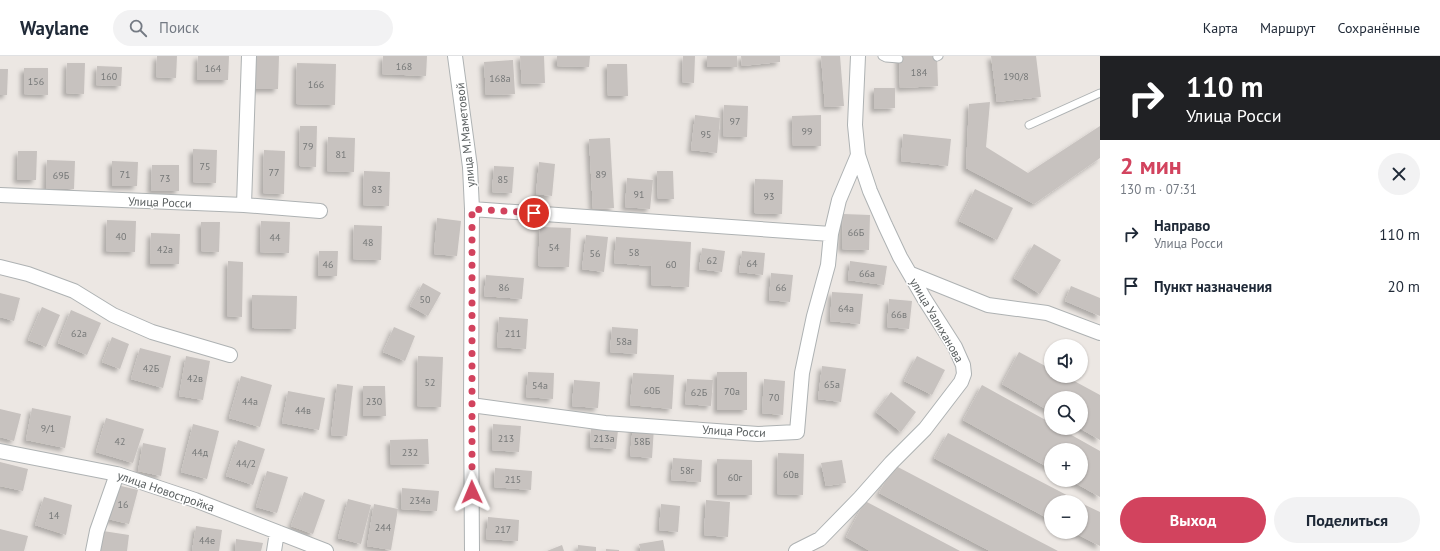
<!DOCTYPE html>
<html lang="ru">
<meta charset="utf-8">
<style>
:root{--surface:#fff;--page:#f2f2f3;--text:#1f2937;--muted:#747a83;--line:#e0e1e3;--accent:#d2435e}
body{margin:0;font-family:"PT Sans",sans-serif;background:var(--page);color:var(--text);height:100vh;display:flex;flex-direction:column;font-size:15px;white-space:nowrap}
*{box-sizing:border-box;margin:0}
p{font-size:13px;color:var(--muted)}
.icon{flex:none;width:22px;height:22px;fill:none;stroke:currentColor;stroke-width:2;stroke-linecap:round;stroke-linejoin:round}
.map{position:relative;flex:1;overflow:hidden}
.side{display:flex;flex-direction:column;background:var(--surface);width:340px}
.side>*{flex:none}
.guide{background:#202124;color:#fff;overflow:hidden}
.buttons{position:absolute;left:1044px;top:283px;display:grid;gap:8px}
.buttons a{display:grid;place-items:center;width:44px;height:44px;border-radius:50%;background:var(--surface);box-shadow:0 1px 3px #0004;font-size:20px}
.pin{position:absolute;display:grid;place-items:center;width:34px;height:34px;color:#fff;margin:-17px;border:2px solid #fff;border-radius:50%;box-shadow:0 1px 4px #0007}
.me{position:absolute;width:44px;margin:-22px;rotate:359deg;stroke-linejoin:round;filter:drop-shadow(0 0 3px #0008)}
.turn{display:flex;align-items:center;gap:14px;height:84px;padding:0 20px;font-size:18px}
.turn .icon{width:52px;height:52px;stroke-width:2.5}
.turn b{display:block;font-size:28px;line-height:34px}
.round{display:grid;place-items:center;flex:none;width:42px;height:42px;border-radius:21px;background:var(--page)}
.head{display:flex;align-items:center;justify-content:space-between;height:68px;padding:0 20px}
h1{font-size:24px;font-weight:700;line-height:30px;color:var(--accent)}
.button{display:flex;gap:8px;margin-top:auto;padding:8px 20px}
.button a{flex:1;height:46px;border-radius:24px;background:var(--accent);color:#fff;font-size:16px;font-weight:700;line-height:46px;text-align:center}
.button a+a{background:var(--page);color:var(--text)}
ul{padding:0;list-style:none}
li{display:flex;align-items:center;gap:12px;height:52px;padding:0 20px}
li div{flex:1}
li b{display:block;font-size:15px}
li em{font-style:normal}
header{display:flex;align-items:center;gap:24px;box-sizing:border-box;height:56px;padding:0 20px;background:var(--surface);border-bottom:1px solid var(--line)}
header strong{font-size:19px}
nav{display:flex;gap:22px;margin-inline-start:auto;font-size:14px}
.search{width:280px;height:36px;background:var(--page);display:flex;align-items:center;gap:10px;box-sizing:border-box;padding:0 14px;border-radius:22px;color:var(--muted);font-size:15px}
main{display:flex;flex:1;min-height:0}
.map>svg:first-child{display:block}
.building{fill:#c7c2bf;filter:url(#shadow)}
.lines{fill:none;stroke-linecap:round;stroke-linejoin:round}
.lane-casing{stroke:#aeb2b3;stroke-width:9}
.street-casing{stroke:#aeb2b3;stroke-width:16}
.lane{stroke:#fff;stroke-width:7}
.street{stroke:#fff;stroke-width:14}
.route{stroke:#d2435e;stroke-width:7;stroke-dasharray:0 12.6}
.labels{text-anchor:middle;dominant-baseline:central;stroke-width:3;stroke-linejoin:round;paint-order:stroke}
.number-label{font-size:10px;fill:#767878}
.street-label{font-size:12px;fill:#5b6061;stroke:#fff}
</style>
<header>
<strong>Waylane</strong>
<div class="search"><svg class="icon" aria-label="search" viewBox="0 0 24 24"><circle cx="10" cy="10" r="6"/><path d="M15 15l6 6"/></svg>Поиск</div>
<nav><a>Карта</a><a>Маршрут</a><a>Сохранённые</a></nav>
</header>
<main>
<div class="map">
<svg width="1100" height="495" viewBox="0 0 1100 495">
<defs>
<filter id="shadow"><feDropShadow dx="-3.5" dy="3.5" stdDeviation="2" flood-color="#0004"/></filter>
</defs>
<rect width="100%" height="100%" fill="#ece7e3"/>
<path class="building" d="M157 0H177L176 22 156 21Z
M198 0H229L228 24H197Z
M256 0H279L278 33H255Z
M383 0H427L426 20 382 18Z
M520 0H544L545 27 522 28Z
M557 0H590L589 11 557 10Z
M683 0H695L694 27 682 26Z
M707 0H737V11H707Z
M741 0H780V6L742 10Z
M821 0H840L844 50 825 51Z
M899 0H937L938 30 900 32Z
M991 0H1036L1041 41 997 46Z
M513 4 515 38 486 39 484 6Z
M67 7H85L84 38 66 37Z
M297 7 336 8 335 49 296 48Z
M607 8H627L628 40H608Z
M97 10 122 11 121 30 96 29Z
M24 12H48V39L24 38Z
M0 13H8L7 39H0Z
M874 32H895V52L874 53Z
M990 46 986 91 1028 117 1100 70V102L1034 148 966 112 969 48Z
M724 49 748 50 747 81 723 80Z
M695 59 720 62 717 97 691 94Z
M821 59V90H793L792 60Z
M300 70H317L316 111 299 110Z
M903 78 951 83 948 110 901 105Z
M328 81 355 82 354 116 327 115Z
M610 82 614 152 593 153 589 83Z
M193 93 217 94 216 127 193 126Z
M264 94 285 95 284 138 263 137Z
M18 95H37L36 124H17Z
M47 104 75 105 74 133H46Z
M112 105 138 106 137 130H112Z
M539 106 555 108 552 140 536 138Z
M152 109H179V135H151Z
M494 110 514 111 512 137 492 136Z
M364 115 390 116 389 150 363 149Z
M657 115H673L674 143H658Z
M627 122 653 124 650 153 625 151Z
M755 123 783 124 782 158 754 157Z
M975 133 1013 152 997 184 959 165Z
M843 158 870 159 869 194 842 193Z
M437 162 461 165 457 200 434 198Z
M107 164 136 165 135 196 106 195Z
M261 165 290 166 289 197 260 196Z
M201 166H220L219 196 201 195Z
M354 169 382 170 381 204 353 203Z
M540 171 571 172 569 211 538 210Z
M151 177 180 178 179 208H150Z
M586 179 608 181 604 216 582 213Z
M616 181 691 186 689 231 651 229 652 197 651 210 614 207Z
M1034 188 1061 204 1040 238 1014 222Z
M702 192 725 195 722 216 699 213Z
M319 195H338L337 220H318Z
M742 195 765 197 763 219 739 216Z
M228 205 243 206 242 261 227 260Z
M850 205 887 210 884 229 848 224Z
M771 217 793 219 790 246 769 244Z
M486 219 524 222 522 243 484 240Z
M423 227 441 237 428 260 410 250Z
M1071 230 1100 242V260L1065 245Z
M832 236 863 238 860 268 830 265Z
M0 237 20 242 14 265 0 261Z
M252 239 297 240 296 273 252 272Z
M889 243 912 245 909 273 887 271Z
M42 251 60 259 46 291 28 284Z
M71 254 101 267 87 299 58 287Z
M499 261 528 263 526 293 497 291Z
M394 271 415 280 405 305 383 296Z
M612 271 638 273 637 298 610 296Z
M112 281 129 288 120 313 102 306Z
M140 292 171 300 163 332 131 323Z
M1019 296 1051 313V320H1065L1100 339V384L1081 373V342H1051V356L1002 328Z
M186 300 210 305 203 344 179 340Z
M418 300 443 301 441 351 417 350Z
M917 300 945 314 932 339 904 325Z
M822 310 846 313 841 346 818 343Z
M528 316 554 317 553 343 526 341Z
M717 316H747V354H717Z
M633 317 674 319 672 353 630 349Z
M241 320 272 329 260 371 229 362Z
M687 323 713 324 711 350 685 348Z
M764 323 785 325 783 359 762 357Z
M574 324 600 326 598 352 572 350Z
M337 328 353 330 347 380 331 379Z
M982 329 1051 367V372H1059L1100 395V441L1070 424H1081V394H1051V413L963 364Z
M363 330H385L386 360H363Z
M288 335 325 342 319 374 282 367Z
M891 336 916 356 901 376 876 356Z
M32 352 71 360 65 392 26 384Z
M0 353 21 358 14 385 0 381Z
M106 362 144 373 133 407 96 396Z
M193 368 219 375 207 423 181 416Z
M493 368 521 370 519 396 492 394Z
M633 369 654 371 652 402 630 400Z
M591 372 618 374 616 393 590 391Z
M948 377 1080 446H1051V464L934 402Z
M428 383 429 408 391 409 390 384Z
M238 384 265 393 253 429 226 420Z
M143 387 166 392 161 420 138 415Z
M778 397 804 398 803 439 777 438Z
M673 402 702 404 701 426 671 424Z
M717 403 752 404V439H717Z
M842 404 846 427 826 430 821 407Z
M0 406 28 413 23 435 0 430Z
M894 409 1058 495H990L879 437Z
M495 412 532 415 531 434 494 431Z
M267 415 288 421 277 457 256 451Z
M117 429 138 434 129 468 108 463Z
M402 432 439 435 437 455 401 453Z
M304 436 325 444 313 478 291 470Z
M44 441 72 449 66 479 35 469Z
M348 443 371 449 361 488 338 482Z
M706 444 730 446 728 481 704 479Z
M865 445 960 495H870L846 481Z
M1081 447 1100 456V490L1073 476H1081Z
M374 448 398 453 391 494 367 490Z
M661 448 680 450 678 476 659 474Z
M488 461 519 464 518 485 486 483Z
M196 470 222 474 219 495H192Z
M0 473 28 480 24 495H0Z
M103 475 129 479 127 495H100Z
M236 483 263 487 261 495H235Z
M663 484 665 495H641L639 488Z
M562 489 564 495H547Z
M578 489 596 491V495H578Z
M606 493 619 494V495H606Z"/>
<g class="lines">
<g class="lane-casing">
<path id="lane" d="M882 0 886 2 899 3
M937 1 939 0
M1029 69 1100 37"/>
</g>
<g class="street-casing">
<path id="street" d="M455 0 470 111 472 153 471 349 472 495
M0 139 244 149 320 155
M244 149 249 0
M472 153 831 178 839 144 858 99
M0 211 28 218 74 235 113 259 152 276 230 299
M911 218 988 249 1047 257 1100 277
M471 349 605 367 758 378 797 376 802 317 814 260 828 209 831 178
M0 395 117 418 195 444 326 495
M93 495 97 475 117 418
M274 495 277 476
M796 495 820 483 860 442 891 407 925 373 961 326 964 318 963 309 955 291 925 244 900 201 885 169 870 135 858 99 855 69 858 0"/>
</g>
<use href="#lane" class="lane"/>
<use href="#street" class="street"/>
</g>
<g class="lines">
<path class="route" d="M472 436V153L534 157"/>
</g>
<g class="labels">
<g class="number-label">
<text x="404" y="10">168</text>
<text x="213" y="12">164</text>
<text x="919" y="16">184</text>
<text x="109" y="20">160</text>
<text x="1016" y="20">190/8</text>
<text x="500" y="22">168а</text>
<text x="36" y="25">156</text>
<text x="316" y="28">166</text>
<text x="735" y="65">97</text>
<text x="807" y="75">99</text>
<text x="706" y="78">95</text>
<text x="308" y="90">79</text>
<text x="341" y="98">81</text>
<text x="205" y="110">75</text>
<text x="274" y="116">77</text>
<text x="125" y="118">71</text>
<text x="601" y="118">89</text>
<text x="61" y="119">69Б</text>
<text x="165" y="122">73</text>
<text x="503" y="123">85</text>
<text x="377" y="133">83</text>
<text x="639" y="138">91</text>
<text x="769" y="140">93</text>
<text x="856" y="176">66Б</text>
<text x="121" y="180">40</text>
<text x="275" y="181">44</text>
<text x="368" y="186">48</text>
<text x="554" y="191">54</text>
<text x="165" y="193">42а</text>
<text x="634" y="196">58</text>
<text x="595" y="197">56</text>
<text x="712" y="204">62</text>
<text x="752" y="207">64</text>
<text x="328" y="208">46</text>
<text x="671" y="208">60</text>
<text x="867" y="217">66а</text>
<text x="504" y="231">86</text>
<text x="781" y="231">66</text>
<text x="425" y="243">50</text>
<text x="846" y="252">64а</text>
<text x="899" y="258">66в</text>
<text x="79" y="277">62а</text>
<text x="513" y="277">211</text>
<text x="624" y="285">58а</text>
<text x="151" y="312">42Б</text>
<text x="195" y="322">42в</text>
<text x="430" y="326">52</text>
<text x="832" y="328">65а</text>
<text x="540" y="329">54а</text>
<text x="652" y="334">60Б</text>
<text x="732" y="335">70а</text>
<text x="699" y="336">62Б</text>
<text x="774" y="341">70</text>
<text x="250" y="345">44а</text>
<text x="374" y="345">230</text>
<text x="303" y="354">44в</text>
<text x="48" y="372">9/1</text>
<text x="506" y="382">213</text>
<text x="604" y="382">213а</text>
<text x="120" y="385">42</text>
<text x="642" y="385">58Б</text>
<text x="200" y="396">44д</text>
<text x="410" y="396">232</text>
<text x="246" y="407">44/2</text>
<text x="687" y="414">58г</text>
<text x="791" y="418">60в</text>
<text x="735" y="421">60г</text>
<text x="513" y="423">215</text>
<text x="420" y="444">234а</text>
<text x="123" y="448">16</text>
<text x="54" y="459">14</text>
<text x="383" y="471">244</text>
<text x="503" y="473">217</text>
<text x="207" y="484">44е</text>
</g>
<g class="street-label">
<text transform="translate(465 79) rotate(-96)">улица М.Маметовой</text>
<text transform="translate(160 146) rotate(2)">Улица Росси</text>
<text transform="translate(937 264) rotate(60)">улица Уалиханова</text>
<text transform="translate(734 375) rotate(3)">Улица Росси</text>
<text transform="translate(166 435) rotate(19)">улица Новостройка</text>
</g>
</g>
</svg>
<div class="buttons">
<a><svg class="icon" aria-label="sound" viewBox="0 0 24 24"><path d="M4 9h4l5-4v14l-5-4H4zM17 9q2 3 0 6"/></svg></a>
<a><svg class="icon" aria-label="search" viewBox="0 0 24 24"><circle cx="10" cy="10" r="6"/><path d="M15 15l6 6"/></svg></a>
<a>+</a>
<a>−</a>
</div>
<div class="pin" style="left:534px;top:157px;background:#d93025"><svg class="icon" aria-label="arrive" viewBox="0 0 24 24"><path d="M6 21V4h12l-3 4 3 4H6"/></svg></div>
<svg class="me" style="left:472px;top:436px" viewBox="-20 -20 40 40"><path d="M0-17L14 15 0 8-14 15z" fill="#d2435e" stroke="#fff" stroke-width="4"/></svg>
</div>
<section class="side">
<div class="guide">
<div class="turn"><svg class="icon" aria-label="right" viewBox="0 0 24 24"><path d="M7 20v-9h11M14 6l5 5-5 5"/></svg><div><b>110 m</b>Улица Росси</div></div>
</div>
<div class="head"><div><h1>2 мин</h1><p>130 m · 07:31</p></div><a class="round"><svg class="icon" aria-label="close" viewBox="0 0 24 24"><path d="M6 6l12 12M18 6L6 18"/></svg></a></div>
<ul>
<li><svg class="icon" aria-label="right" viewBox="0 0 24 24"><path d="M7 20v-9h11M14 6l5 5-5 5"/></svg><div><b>Направо</b><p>Улица Росси</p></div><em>110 m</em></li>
<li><svg class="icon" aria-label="arrive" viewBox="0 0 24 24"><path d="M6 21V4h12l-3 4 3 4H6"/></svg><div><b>Пункт назначения</b></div><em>20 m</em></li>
</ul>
<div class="button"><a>Выход</a><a>Поделиться</a></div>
</section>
</main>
